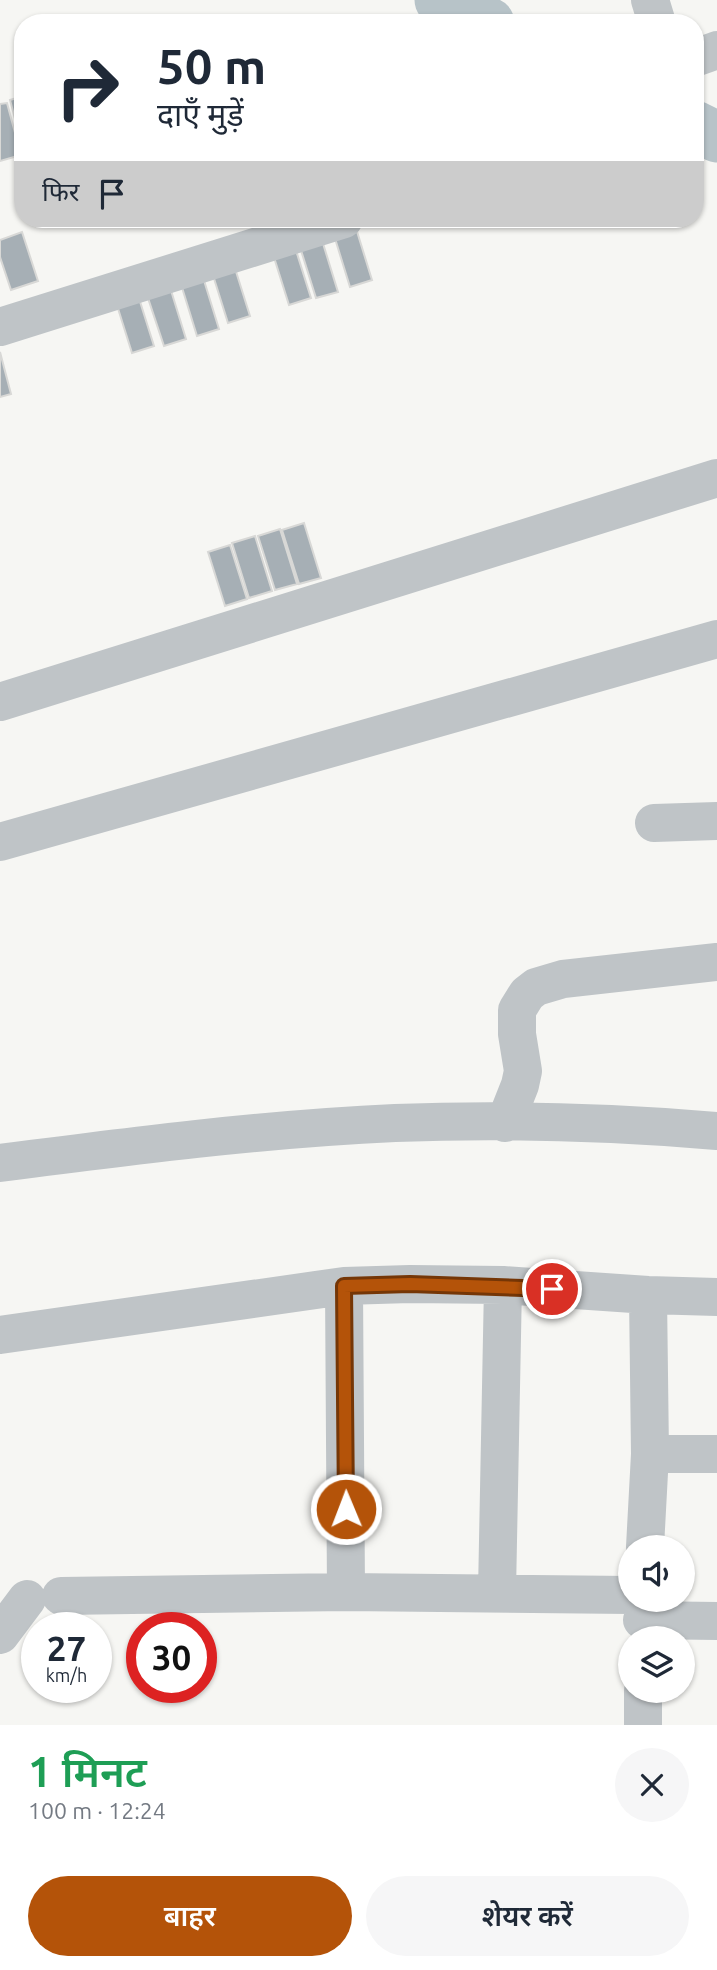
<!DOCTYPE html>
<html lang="hi">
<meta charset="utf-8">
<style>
:root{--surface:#fff;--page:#f6f6f7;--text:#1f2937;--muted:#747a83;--accent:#b45309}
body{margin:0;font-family:Ubuntu,"Noto Sans Devanagari",sans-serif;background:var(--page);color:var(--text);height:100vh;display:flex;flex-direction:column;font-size:26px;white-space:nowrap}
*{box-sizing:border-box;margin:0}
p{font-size:23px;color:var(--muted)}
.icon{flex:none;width:38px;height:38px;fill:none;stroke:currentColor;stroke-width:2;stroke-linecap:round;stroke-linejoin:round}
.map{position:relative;height:1725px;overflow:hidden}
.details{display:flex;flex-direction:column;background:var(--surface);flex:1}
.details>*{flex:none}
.banner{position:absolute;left:14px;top:14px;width:690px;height:214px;border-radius:28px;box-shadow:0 2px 5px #0004;background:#fff;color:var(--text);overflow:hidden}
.tools{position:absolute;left:618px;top:1535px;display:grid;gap:14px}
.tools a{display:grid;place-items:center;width:77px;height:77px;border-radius:50%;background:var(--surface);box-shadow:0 2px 5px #0004;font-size:35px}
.speed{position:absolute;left:21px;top:1612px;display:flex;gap:14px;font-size:35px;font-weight:700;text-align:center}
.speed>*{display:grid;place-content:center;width:91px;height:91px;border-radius:50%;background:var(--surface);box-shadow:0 2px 5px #0004;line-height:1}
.speed small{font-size:18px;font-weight:400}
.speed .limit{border:10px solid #d22;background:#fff;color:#111}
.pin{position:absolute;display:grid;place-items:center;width:60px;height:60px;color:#fff;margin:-30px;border:4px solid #fff;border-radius:50%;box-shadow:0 2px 7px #0007}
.me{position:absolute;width:77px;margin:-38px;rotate:359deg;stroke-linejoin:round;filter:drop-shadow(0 0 5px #0008)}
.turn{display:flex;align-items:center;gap:24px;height:147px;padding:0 28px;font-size:32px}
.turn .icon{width:91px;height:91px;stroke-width:2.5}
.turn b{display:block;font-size:49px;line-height:60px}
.then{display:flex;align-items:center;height:66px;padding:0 28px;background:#0003;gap:14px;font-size:26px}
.round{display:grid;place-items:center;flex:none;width:74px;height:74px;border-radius:37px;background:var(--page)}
.headline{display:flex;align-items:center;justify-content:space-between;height:119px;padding:0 28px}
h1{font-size:42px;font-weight:600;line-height:52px;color:#1e9e55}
.primary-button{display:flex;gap:14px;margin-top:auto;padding:14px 28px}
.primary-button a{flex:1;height:80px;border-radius:42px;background:var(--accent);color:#fff;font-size:28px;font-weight:600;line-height:80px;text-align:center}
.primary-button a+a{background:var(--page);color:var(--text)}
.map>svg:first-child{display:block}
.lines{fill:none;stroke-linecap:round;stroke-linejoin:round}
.river{stroke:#b7c3c8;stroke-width:51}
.building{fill:#a6afb5;stroke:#d8d8d6;stroke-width:2}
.minor{stroke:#bfc4c7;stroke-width:38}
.route-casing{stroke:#753606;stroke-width:18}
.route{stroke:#b45309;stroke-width:12}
</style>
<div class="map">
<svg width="717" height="1725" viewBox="0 0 717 1725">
<rect width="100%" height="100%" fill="#f6f6f3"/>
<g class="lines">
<path class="river" d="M440 0 489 23
M695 126 717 137"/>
</g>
<path class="building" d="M23 96V149L10 100Z
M7 103 21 155 0 161V104Z
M355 225 372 280 350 287 333 232Z
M22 232 38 281 11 290 0 257V240Z
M321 237 338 292 316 298 299 244Z
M294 244 311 298 289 305 272 251Z
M233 262 250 316 228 323 211 269Z
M202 274 219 329 197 336 180 281Z
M169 284 186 339 164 346 146 292Z
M137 292 154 346 132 353 115 299Z
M0 352 11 394 0 397Z
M304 523 321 578 299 584 282 530Z
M280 529 297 584 275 590 258 536Z
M255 536 272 591 249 598 232 543Z
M230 545 247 599 225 606 208 552Z"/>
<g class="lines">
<path class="minor" d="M650 0 657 23
M695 58 717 50
M0 327 344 219
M0 702 717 478
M654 823 717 821
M0 842 717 639
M505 1123 520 1085 523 1071 517 1034V1010L527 994 536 987 563 979 717 962
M0 1163C131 1146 263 1129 395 1123 502 1119 610 1122 717 1131
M344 1286 346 1592
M0 1335 344 1286 410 1284 503 1285 648 1295 717 1297
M650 1454H717
M645 1547 650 1454 648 1295
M497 1592 503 1285
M61 1596 346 1592 630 1595
M642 1620 717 1621
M0 1635 27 1599
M643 1690V1725"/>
</g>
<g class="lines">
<g class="route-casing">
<path id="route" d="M346 1509 344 1286 410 1284 552 1289"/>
</g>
<use href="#route" class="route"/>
</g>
</svg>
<div class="tools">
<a><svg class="icon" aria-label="sound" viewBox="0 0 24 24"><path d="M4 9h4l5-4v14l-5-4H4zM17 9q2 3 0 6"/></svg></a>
<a><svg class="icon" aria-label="layers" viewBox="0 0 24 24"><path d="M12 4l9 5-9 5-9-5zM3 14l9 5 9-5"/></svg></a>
</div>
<div class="speed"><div>27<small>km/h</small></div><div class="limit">30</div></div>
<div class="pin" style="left:552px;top:1289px;background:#d93025"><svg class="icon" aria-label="arrive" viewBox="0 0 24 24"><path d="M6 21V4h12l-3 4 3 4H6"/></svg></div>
<svg class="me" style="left:346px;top:1509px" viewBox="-20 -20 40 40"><circle r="17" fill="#b45309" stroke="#fff" stroke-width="3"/><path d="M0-11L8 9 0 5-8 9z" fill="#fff"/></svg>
<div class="banner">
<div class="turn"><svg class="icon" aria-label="right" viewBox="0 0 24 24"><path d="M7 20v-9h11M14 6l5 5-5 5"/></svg><div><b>50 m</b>दाएँ मुड़ें</div></div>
<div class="then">फिर<svg class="icon" aria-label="arrive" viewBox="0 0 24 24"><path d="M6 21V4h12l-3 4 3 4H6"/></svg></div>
</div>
</div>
<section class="details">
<div class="headline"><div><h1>1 मिनट</h1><p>100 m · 12:24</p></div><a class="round"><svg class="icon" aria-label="close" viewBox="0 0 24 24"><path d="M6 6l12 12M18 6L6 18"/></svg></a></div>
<div class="primary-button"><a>बाहर</a><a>शेयर करें</a></div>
</section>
